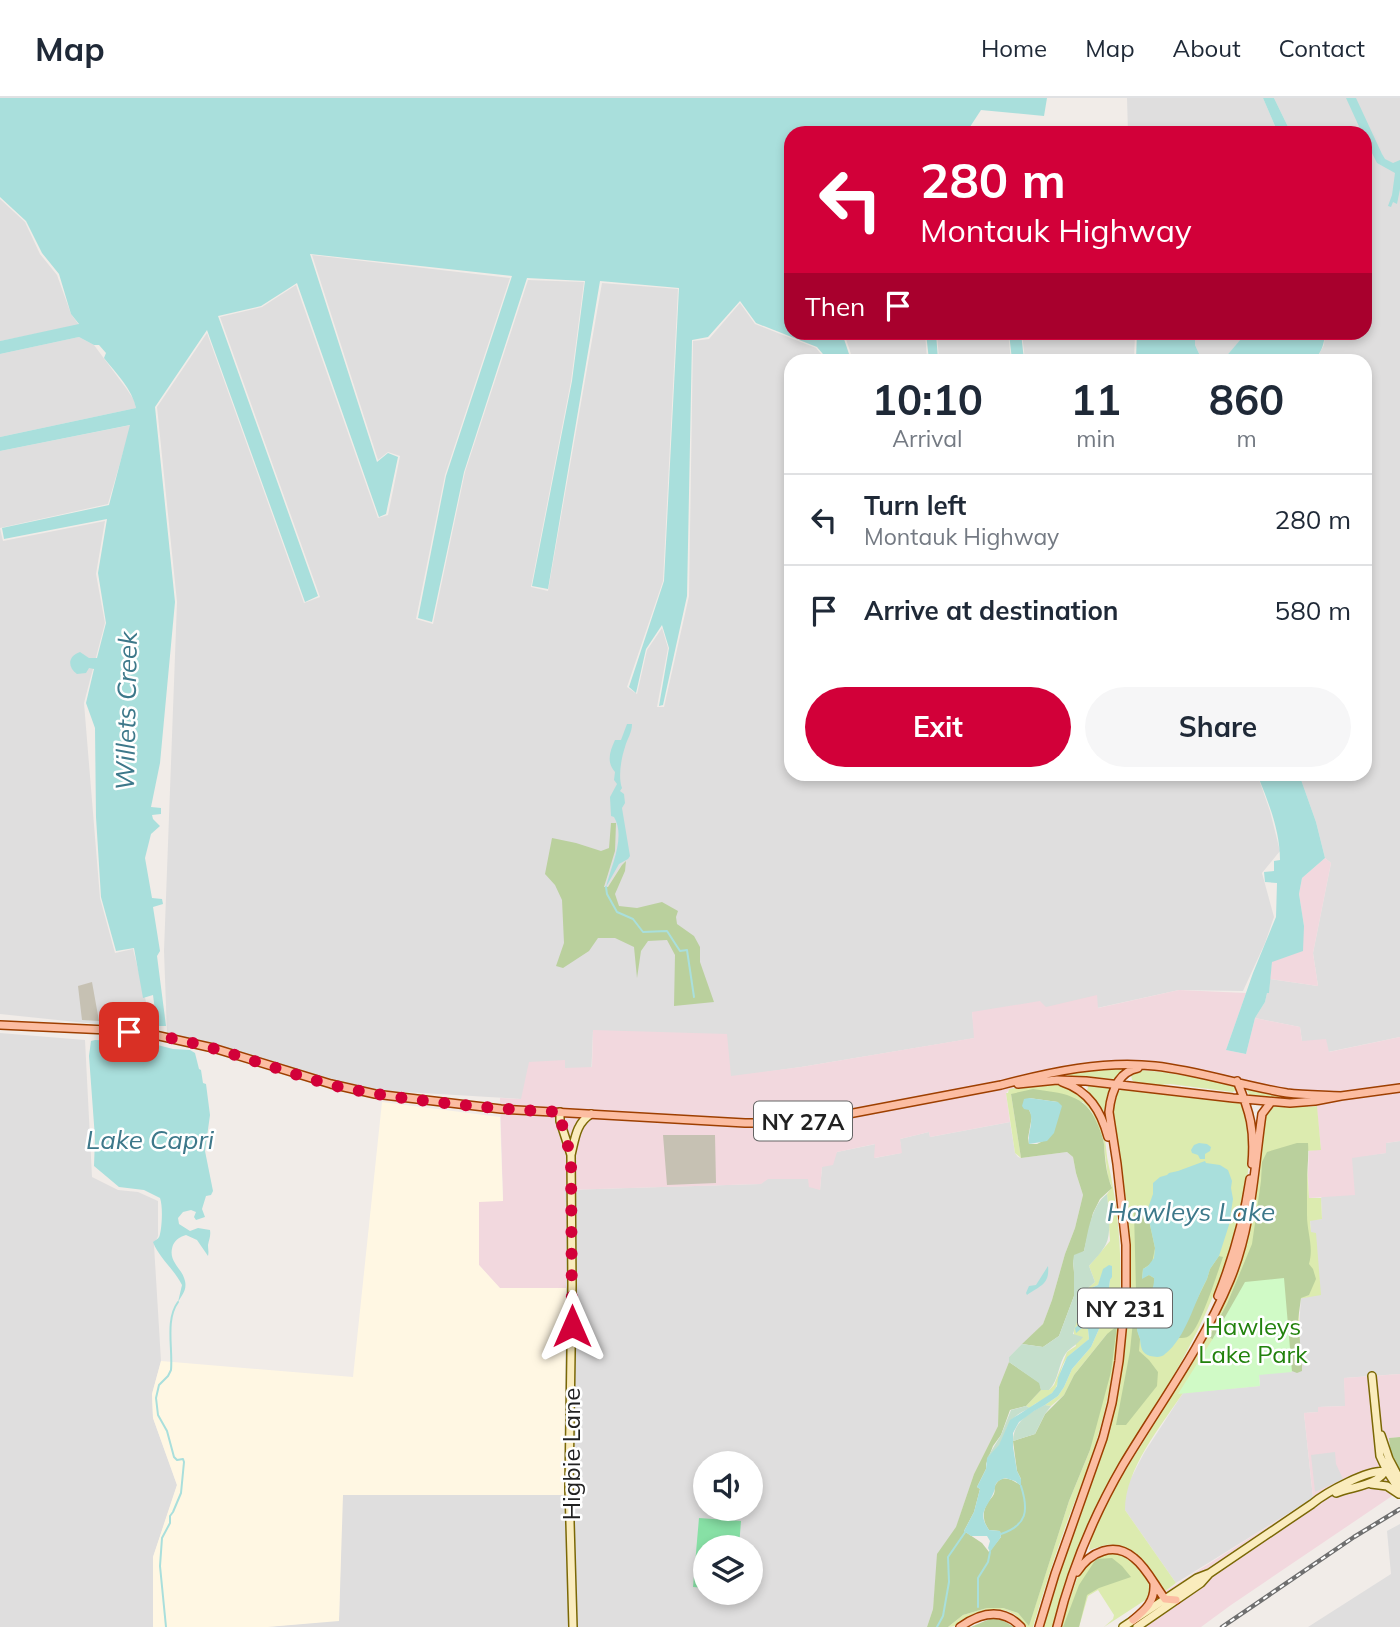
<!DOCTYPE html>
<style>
:root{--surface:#fff;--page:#f6f6f7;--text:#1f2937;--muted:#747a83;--line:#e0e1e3;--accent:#d20039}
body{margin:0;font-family:Mulish,sans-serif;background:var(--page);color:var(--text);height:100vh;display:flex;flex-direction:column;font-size:26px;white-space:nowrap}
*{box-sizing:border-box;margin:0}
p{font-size:23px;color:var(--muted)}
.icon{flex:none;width:38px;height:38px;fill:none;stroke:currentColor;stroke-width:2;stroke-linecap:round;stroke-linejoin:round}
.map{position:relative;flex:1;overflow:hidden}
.details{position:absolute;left:784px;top:256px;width:588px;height:427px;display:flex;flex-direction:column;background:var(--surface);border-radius:21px;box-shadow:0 4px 10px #0003}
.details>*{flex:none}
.top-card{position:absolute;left:784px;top:28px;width:588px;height:214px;border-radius:21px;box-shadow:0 4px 10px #0003;background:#d20039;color:#fff;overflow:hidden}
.fabs{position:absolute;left:693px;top:1353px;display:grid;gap:14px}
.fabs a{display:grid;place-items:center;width:70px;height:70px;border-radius:50%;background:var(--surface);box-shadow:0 4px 10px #0003;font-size:35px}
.pin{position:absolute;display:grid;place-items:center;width:60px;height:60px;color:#fff;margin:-30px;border-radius:14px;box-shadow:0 4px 10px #0006}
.me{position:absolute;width:77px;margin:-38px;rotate:0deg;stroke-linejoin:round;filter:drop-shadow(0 0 5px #0008)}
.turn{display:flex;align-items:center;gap:24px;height:147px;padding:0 21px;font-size:32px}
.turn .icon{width:91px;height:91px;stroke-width:2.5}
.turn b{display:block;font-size:49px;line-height:60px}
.then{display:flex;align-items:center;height:66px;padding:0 21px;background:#0003;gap:14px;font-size:26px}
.eta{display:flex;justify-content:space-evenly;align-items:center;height:119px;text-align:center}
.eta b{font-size:42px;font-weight:700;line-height:49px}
.button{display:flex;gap:14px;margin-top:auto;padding:14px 21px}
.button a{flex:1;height:80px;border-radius:42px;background:var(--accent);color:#fff;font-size:28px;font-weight:700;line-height:80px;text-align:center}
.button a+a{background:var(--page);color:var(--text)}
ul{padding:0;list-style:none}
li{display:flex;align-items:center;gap:21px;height:91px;padding:0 21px;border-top:2px solid var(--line)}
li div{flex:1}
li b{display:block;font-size:26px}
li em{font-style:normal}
header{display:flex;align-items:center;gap:42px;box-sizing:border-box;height:98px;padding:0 35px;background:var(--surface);border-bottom:2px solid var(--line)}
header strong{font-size:33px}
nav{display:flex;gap:38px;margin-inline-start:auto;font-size:24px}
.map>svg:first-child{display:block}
.residential{fill:#dfdede;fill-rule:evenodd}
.commercial{fill:#f2d8de}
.education{fill:#fff7e3}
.construction{fill:#c6c1b3}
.grass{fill:#dcebaf}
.forest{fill:#bad09d;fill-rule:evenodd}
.wetland{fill:#c5dfcc}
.park{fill:#d0fac6}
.pitch{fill:#87e0a5}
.parking{fill:#ddd}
.water{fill:#a9dfdc}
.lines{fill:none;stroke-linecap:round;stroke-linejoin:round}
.stream{stroke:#a9dfdc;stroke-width:2}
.secondary-casing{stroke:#7b6805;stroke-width:10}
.primary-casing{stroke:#9e3f00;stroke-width:10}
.secondary{stroke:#faecbd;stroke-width:7}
.primary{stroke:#fcbda2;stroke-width:7}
.rail-casing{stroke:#6f6f6f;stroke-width:4.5}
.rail{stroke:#fff;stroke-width:2;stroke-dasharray:5;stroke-linecap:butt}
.route{stroke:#d20039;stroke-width:12;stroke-dasharray:0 21.6}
.labels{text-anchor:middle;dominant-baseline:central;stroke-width:5;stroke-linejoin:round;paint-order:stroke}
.shield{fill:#fff;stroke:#646464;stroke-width:2}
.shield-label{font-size:23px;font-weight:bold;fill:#212121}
.park-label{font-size:24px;fill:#22820c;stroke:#fff}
.street-label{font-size:24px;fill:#212121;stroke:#fff}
.water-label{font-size:26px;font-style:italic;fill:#3d788a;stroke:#fff}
</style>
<header>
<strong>Map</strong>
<nav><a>Home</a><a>Map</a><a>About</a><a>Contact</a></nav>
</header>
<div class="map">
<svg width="1400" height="1529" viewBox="0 0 1400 1529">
<rect width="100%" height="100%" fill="#f1ece8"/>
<path class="residential" d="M1127 0H1263L1278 35H1128Z
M1274 0H1400V939L1328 954 1302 943 1300 929 1255 920 1265 904 1267 895 1269 894 1270 881 1318 888 1313 855 1331 765 1325 760 1316 724 1299 676H1365V400L1372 398 1369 388 1365 389V262H1313L1318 258 1324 247 1325 235 1365 234V35H1291Z
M0 101 25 124 40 156 57 177 71 216 79 227 0 243Z
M312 157 510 180 445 377 416 521 433 526 465 374 528 182 584 184 571 283 531 489 548 493 602 185 678 191 663 483 627 589 637 596 647 552 662 530 668 550 657 609H664L689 498 693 243 709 241 740 205 755 226 816 250 826 262H791V676H1257L1270 713 1280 753 1262 775 1274 819 1265 845 1243 893 1179 892 1056 919 972 914 975 940 801 969 731 979 593 933 590 1005 371 992 167 935 164 853 177 504 157 309 207 235 304 505 320 499 220 219 262 209 296 187 378 420 388 417 400 358 388 354 378 362Z
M844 235H925L927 262H853Z
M937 235H1008L1011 262H939Z
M1022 235H1135L1134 262H1025Z
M1195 235H1247L1223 262H1202L1195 247Z
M79 239 94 247 126 290 134 302 136 310 0 339V256Z
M131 327 108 406 0 430 3 443 105 423 96 476 105 525 84 605 100 800 115 855 133 851 153 932 0 916V353Z
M0 935 85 942 92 1079 118 1092 138 1094 158 1103V1138L154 1147 161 1263 152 1296 153 1320 177 1387 153 1459V1529H0Z
M1010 1024 1015 1055 1018 1059 1021 1060 1067 1054 1073 1059 1076 1075 1083 1097 1075 1130 1065 1156 1052 1202 1043 1226 1009 1259V1264L999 1289 998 1328 974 1376 956 1430 938 1456 933 1511 927 1529H267L339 1522 342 1397H564L566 1112 564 1092 760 1086 767 1081H808L820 1092 822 1069 837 1054 876 1046 875 1060 901 1055 900 1041 929 1034 930 1039ZM705 1365H751V1410H705ZM705 1449H751V1494H705Z
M1400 1043V1276L1344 1280 1346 1308 1318 1309V1314L1304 1315 1313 1400 1176 1485 1125 1412V1400L1129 1384 1144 1355 1183 1295 1260 1288 1259 1277 1299 1230 1301 1200 1315 1135H1311L1310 1122 1322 1121 1321 1100 1352 1059 1386 1055V1045Z
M1400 1426V1529H1308L1391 1476 1387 1433Z"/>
<path class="commercial" d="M1325 760 1331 765 1313 855 1318 888 1270 881 1272 864 1304 828 1299 796 1302 780Z
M1179 892 1246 895 1226 952 1246 956 1255 920 1300 929 1302 943 1326 941 1329 954 1400 939V1043L1386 1045V1055L1352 1060 1355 1097 1309 1100 1308 1077 1309 1053 1321 1051 1316 1002 1284 992 1196 972 1053 984 1009 992 1006 995 1010 1024 930 1039 929 1034 900 1041 902 1055 874 1060 875 1046 837 1054 833 1067 822 1069 820 1092 809 1089 808 1081H768L761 1086 564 1092 566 1112V1190L500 1191 479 1167V1103L503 1102 500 1000 521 1001 529 964 565 962V970L592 969 593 932 727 936 731 978 801 969 974 940 972 914 1040 903 1046 909 1097 897 1098 910Z
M1400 1276V1339L1389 1340 1392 1398 1231 1507 1201 1529H1142L1174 1508 1164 1494 1313 1400 1304 1315 1318 1314V1309L1345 1308 1344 1280Z"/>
<path class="education" d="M382 1004 500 1019 503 1103 479 1104V1167L500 1190H566L564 1397H343L339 1523 267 1529H153V1459L177 1387 153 1320 152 1296 161 1263 353 1279Z"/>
<path class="construction" d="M92 884 99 923 82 922 78 888Z
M663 1037H715L716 1085 667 1087Z"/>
<path class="grass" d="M1105 969H1123L1124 971 1114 981 1091 979 1053 978Z
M1140 972 1162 974 1234 986 1237 991 1233 994 1170 986 1160 987 1135 984 1132 982 1131 977 1134 974Z
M1053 984C1080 991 1096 1005 1103 1033 1106 1043 1106 1054 1108 1064 1129 1157 1123 1257 1095 1348 1089 1368 1081 1388 1073 1408 1058 1448 1045 1488 1033 1529H1026C1023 1525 1018 1519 1014 1516 1000 1508 982 1512 969 1519 962 1524 957 1529 948 1529L963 1517 987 1510H1003L1018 1515 1029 1527 1069 1403 1090 1352 1107 1236 1074 1277 1064 1297 1051 1308 1045 1307 1058 1298 1064 1289 1072 1271 1091 1249 1099 1231 1102 1218 1108 1206 1109 1189 1110 1182 1112 1178V1168L1101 1180 1098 1187 1091 1190C1097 1208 1090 1215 1082 1230L1088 1231 1089 1241C1081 1249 1072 1253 1065 1263 1059 1272 1060 1286 1053 1294 1047 1301 1037 1303 1030 1310L1026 1308 1041 1292H1049L1054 1287 1067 1254 1076 1248C1070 1224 1078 1220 1091 1202L1088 1190 1095 1184 1089 1168 1110 1143 1107 1096 1112 1089 1108 1080 1103 1040 1092 1014 1083 1004 1011 996 1021 1060 1015 1055 1006 995H1008L1009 991Z
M1089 986 1111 989 1106 1008V1020L1103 1012 1087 992Z
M1245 989 1301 999V1000H1266L1250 998Z
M1121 991 1242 1005C1254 1035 1250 1063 1245 1094 1234 1150 1214 1203 1187 1253 1166 1294 1138 1331 1116 1371 1089 1422 1067 1473 1053 1529H1042L1121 1272 1131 1181 1128 1114 1112 1018 1118 993H1120Z
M1273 1006 1308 1007V1009L1317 1008 1321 1052 1306 1053 1309 1100H1321L1322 1121 1310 1123 1311 1134 1316 1135 1321 1197 1298 1201 1301 1272 1258 1276 1257 1288 1183 1295C1161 1328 1125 1371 1125 1412L1176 1485 1164 1494C1149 1474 1135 1444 1106 1447 1101 1448 1095 1450 1089 1452 1091 1443 1092 1434 1096 1426 1111 1390 1136 1358 1155 1324 1180 1283 1208 1242 1227 1198 1253 1141 1260 1077 1264 1015L1269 1009 1273 1008Z
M1116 1454C1133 1459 1156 1480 1150 1499L1104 1529 1113 1521 1114 1517 1098 1492 1088 1498 1079 1529H1060L1079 1475 1097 1456Z"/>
<path class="forest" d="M611 725H616L615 753 604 789H608L622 767 626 763 625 773 615 796 619 808 637 810 662 804 678 813 676 819 677 826 694 838 700 849V864L714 904 674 908 675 857 667 842 648 843 641 853 637 880 634 849 615 840H598L589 853 563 870 556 868 564 845 562 802 555 787 545 776 552 740 576 745 601 753 609 750Z
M1033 991C1061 995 1086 996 1097 1025 1100 1032 1103 1039 1104 1046 1105 1061 1106 1076 1112 1090L1100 1101 1093 1115 1084 1153 1073 1163 1074 1174V1198L1059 1238 1043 1249 1022 1246 1043 1226 1052 1202 1065 1156 1075 1130 1083 1097 1076 1075 1073 1059 1067 1054 1021 1060 1011 996ZM1029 1000 1058 1004 1043 1043 1037 1046H1029L1028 1040 1032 1018 1029 1012Z
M1297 1045H1308C1309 1059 1307 1071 1307 1084 1307 1095 1307 1106 1307 1117 1307 1135 1314 1148 1309 1166L1313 1171 1316 1181 1309 1197 1301 1200 1298 1222 1302 1266V1273L1297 1275 1219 1245 1209 1239 1227 1206 1252 1146 1261 1083 1262 1064 1267 1054Z
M1147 1113 1155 1150 1152 1165 1143 1171 1142 1180 1149 1177 1154 1180V1187L1152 1195 1146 1202 1137 1231 1140 1241 1139 1253 1149 1262 1158 1274 1157 1288 1126 1327H1116L1130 1253 1136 1193 1134 1114Z
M1219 1158 1223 1159C1218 1173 1200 1231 1189 1238 1186 1240 1183 1240 1178 1240L1207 1181 1210 1171Z
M1117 1228 1111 1274 1090 1352 1069 1403 1029 1528 1018 1515 1003 1510H987L963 1517 948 1529H927L933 1511 937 1456 956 1429 974 1376 998 1328 999 1289 1009 1264 1040 1285 1041 1292 1026 1308 1010 1312 1001 1337 993 1348 986 1366V1371L977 1389 980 1391 974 1414 964 1433 982 1445 989 1454 1001 1439 1000 1433 989 1432C983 1424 982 1414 987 1406 989 1402 992 1400 994 1396 996 1389 992 1392 996 1386 1002 1376 1013 1382 1020 1387L1021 1381 1017 1373 1013 1343 1035 1336 1045 1316 1064 1297 1074 1277 1107 1236Z
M1400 1339V1373L1390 1352 1389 1340Z
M1112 1460 1122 1468 1131 1479 1099 1490 1087 1497 1079 1529H1063L1079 1487 1096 1461Z
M992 1520 1002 1522 1014 1529H971Z"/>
<path class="wetland" d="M1107 1096C1108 1109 1112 1134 1106 1146 1102 1154 1095 1161 1089 1168L1095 1184 1088 1190 1091 1202 1090 1211 1078 1220 1073 1236 1083 1239C1079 1245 1070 1250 1066 1255 1058 1266 1059 1282 1049 1292H1041L1039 1285 1009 1264V1259L1022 1246 1043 1249 1059 1238 1074 1198V1174L1073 1163 1074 1157 1084 1153C1088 1134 1091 1108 1107 1096Z
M1045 1307 1051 1308 1045 1316 1035 1336 1013 1343C1013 1324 1030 1314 1045 1307Z
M1026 1308 1030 1310C1004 1322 1011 1326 999 1348 996 1353 991 1356 987 1360L1001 1337 1011 1312Z"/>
<path class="park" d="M1284 1180 1292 1274 1259 1277 1260 1288 1178 1296 1212 1242 1245 1184Z"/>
<path class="pitch" d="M699 1420 741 1423 739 1449H705V1490L693 1489Z"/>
<path class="parking" d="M1335 1354 1336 1366 1343 1381 1315 1394 1311 1357Z"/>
<path class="water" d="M0 0H1047L1044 18 981 12 966 35H791V234L842 235 851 262H828L817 249 756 225 740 203 708 239 692 242 687 498 663 607 659 608 669 550 662 527 646 551 636 595 629 589 664 483 679 190 600 183 548 491 532 488 572 283 585 183 527 180 464 374 432 524 418 520 446 378 512 178 310 156 377 364 388 355 398 359 386 416 379 419 297 185 261 208 218 218 318 498 305 504 207 232 155 309 175 504 160 665 151 709 161 710V716L152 717 153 721 160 728 151 736 145 760 152 800 162 801 163 806 153 809 160 853 157 858 166 928H157L153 897 143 900 134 850 116 853 101 799 96 719 95 630 86 605 94 571 89 570 86 575 77 576C67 569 68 558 80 554L89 560H97L106 525 98 475 107 421 4 441 2 430 109 407 130 327 0 353V339L136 310C132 291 116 275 104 260L106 255 99 247H94L79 239 0 256V243L79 226 71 216 59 176 42 155 26 123 0 99Z
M1263 0H1274L1291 35H1278Z
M1346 0H1356L1382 56 1385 61 1393 65 1400 62V91L1397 106 1393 104 1391 109 1388 108 1392 97 1395 75 1377 65 1365 41V35H1362Z
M1137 234 1195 235V247L1202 262H1136Z
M1247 234 1325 235C1324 246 1322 255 1313 262H1223Z
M926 235H936L938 262H929Z
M1009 235H1021L1024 262H1012Z
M627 626H632C632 635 627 641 625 649 621 661 618 679 622 690L620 693 624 696 625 705 622 710 630 758 628 761 619 766 606 789C611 768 626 739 614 719L611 718 610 699 617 686 614 682 615 674C606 664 610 653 615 642H621Z
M1257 676H1299L1316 724 1325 760 1302 780 1299 796 1304 828 1303 853 1272 864 1269 895H1267L1265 904 1255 920 1246 956 1226 952 1253 875 1276 819 1277 785 1265 784 1264 774 1274 773V763L1280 762C1280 732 1268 703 1257 676Z
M95 942 146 944 173 951 190 952 195 955 199 971 201 972 203 985 206 986 210 1017 205 1053 213 1093 211 1097 206 1098 202 1111 205 1119 196 1122 194 1119 196 1114 191 1112 183 1114 178 1120 179 1126 190 1133 198 1130 210 1132C211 1138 209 1141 208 1147 208 1151 209 1154 208 1158L197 1142 186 1137C180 1139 176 1141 173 1147 167 1164 182 1169 185 1183 187 1192 182 1197 178 1204L182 1187C174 1171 159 1160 153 1144 157 1141 159 1141 160 1136 162 1128 163 1108 160 1100L144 1092 119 1089 94 1068 95 1040 89 958 91 943Z
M1029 1000 1058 1004 1062 1008 1054 1035 1047 1043 1029 1046C1027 1035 1035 1023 1029 1012L1024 1011 1022 1008 1024 1001Z
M1199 1045 1207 1046 1211 1049 1210 1053 1205 1056V1061H1200L1198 1057 1192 1055 1191 1052 1194 1047Z
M1205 1063 1206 1065 1220 1067 1228 1072 1232 1083 1231 1090 1233 1101 1229 1127 1219 1158 1210 1171 1207 1181C1194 1204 1186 1240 1165 1256 1161 1260 1155 1259 1150 1258 1141 1255 1141 1249 1140 1241 1139 1238 1137 1234 1137 1231 1137 1212 1155 1198 1154 1180L1149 1177 1142 1181 1143 1171 1148 1168 1154 1160 1155 1150 1147 1113 1153 1096V1085L1160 1079 1167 1077 1169 1075 1178 1073Z
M1109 1167 1112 1168V1179L1110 1182 1109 1189 1108 1206 1102 1218 1099 1231 1091 1249 1072 1271 1064 1289 1058 1298 1045 1307 1034 1313 1019 1324 1013 1335V1349L1017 1373 1021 1381V1388L1015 1383 1005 1380C991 1385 998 1388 992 1398 985 1412 978 1416 989 1432L1000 1433 1001 1439 990 1454 988 1450 990 1443 987 1438H971L964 1433 974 1414 980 1391 977 1389 986 1371 987 1360 999 1347 1010 1322 1052 1295 1057 1288 1058 1280 1067 1259 1089 1241 1088 1231 1082 1230 1076 1235 1075 1230C1089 1217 1099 1210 1091 1190L1098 1187 1103 1171Z
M1048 1168C1050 1187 1039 1188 1027 1197L1026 1195 1029 1188 1036 1187Z"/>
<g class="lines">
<path class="stream" d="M606 789 607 796 617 814 633 821 643 834 667 833 680 853 687 852 694 899
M1001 1436C1027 1427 1029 1413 1021 1388
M978 1509V1480L988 1464 990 1454
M166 1529 160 1468 162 1440 170 1425V1418L173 1414 181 1395 184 1364 183 1361 177 1362 174 1359 167 1333 158 1317 156 1300 159 1287 168 1278 171 1272C173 1250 165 1222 178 1204
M937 1529 943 1518 949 1484 948 1459 966 1433"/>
<g class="secondary-casing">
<path id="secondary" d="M560 1014V1023L571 1057 572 1187 569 1390 573 1529
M571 1057C575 1041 576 1025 591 1016
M1372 1278 1380 1358 1387 1373 1400 1393
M1381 1337 1389 1361 1398 1378
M1371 1386 1387 1388 1399 1396
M1336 1395C1356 1387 1387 1388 1389 1361
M1123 1529 1197 1480 1210 1475 1312 1406C1325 1395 1371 1369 1388 1374 1393 1375 1396 1380 1400 1384
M1137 1529 1201 1485 1209 1476"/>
</g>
<g class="primary-casing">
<path id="primary" d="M0 927 108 932 155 937 213 950 331 986 375 996 501 1011 745 1025H785L822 1021 1001 987C1050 974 1105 962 1155 968 1200 973 1243 988 1287 995 1305 997 1323 997 1341 998
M1237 983C1250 1014 1255 1032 1252 1066
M1062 984C1089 993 1101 1013 1108 1039
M1018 986 1057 982 1086 983 1233 1000 1290 1005 1315 1003 1341 998 1400 990
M1218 1198C1233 1160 1244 1122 1250 1081
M1077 1474C1090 1454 1114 1443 1134 1460 1147 1470 1155 1488 1165 1501L1176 1502
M1133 1522C1145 1512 1155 1504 1154 1486
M960 1529C980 1515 1002 1509 1021 1529
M1039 1529 1055 1476 1103 1340 1112 1305 1119 1263 1126 1192V1147L1117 1066 1109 1014C1111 995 1117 974 1138 970
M1057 1529C1071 1472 1094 1417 1123 1367 1159 1307 1203 1247 1230 1182 1252 1129 1254 1072 1262 1016L1271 1004"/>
</g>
<use href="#secondary" class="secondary"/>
<use href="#primary" class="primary"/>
<g class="rail-casing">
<path id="rail" d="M1222 1529 1354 1439 1400 1411"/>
</g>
<use href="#rail" class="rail"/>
</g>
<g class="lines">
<path class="route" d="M129 934C201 940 267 970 336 988 366 995 396 999 426 1003 471 1008 515 1012 560 1014L563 1032 571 1058 572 1228"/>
</g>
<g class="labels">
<g class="shield">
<rect x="754" y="1003.5" width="98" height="39" rx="5"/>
<rect x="1078" y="1190.5" width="94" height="39" rx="5"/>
</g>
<g class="shield-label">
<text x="803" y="1023">NY 27A</text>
<text x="1125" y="1210">NY 231</text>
</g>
<g class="park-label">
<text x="1253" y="1228">Hawleys<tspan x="1253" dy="28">Lake Park</tspan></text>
</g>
<g class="street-label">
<text transform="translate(571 1356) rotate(-90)">Higbie Lane</text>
</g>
<g class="water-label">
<text transform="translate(126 613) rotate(-89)">Willets Creek</text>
<text x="150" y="1041">Lake Capri</text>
<text x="1191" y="1113">Hawleys Lake</text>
</g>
</g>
</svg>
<div class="fabs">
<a><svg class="icon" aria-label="sound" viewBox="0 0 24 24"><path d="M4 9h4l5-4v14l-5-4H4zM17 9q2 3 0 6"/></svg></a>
<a><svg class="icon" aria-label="layers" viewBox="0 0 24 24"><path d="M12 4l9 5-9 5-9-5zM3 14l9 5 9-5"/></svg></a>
</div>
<div class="pin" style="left:129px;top:934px;background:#d93025"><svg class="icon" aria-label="arrive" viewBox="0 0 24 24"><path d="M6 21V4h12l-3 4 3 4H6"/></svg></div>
<svg class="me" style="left:572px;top:1228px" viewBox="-20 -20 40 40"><path d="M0-17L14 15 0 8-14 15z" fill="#d20039" stroke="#fff" stroke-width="4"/></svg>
<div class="top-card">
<div class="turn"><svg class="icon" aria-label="left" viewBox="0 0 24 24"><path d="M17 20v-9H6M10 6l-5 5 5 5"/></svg><div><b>280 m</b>Montauk Highway</div></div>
<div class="then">Then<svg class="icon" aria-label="arrive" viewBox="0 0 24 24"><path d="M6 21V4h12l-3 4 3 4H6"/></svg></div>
</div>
<section class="details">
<div class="eta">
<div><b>10:10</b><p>Arrival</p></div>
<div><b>11</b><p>min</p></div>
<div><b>860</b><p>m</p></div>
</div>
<ul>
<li><svg class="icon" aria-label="left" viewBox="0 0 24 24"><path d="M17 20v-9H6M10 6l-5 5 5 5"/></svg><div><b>Turn left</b><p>Montauk Highway</p></div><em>280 m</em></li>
<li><svg class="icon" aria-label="arrive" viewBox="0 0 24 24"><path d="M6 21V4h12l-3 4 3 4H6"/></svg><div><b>Arrive at destination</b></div><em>580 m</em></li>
</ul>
<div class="button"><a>Exit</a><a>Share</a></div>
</section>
</div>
